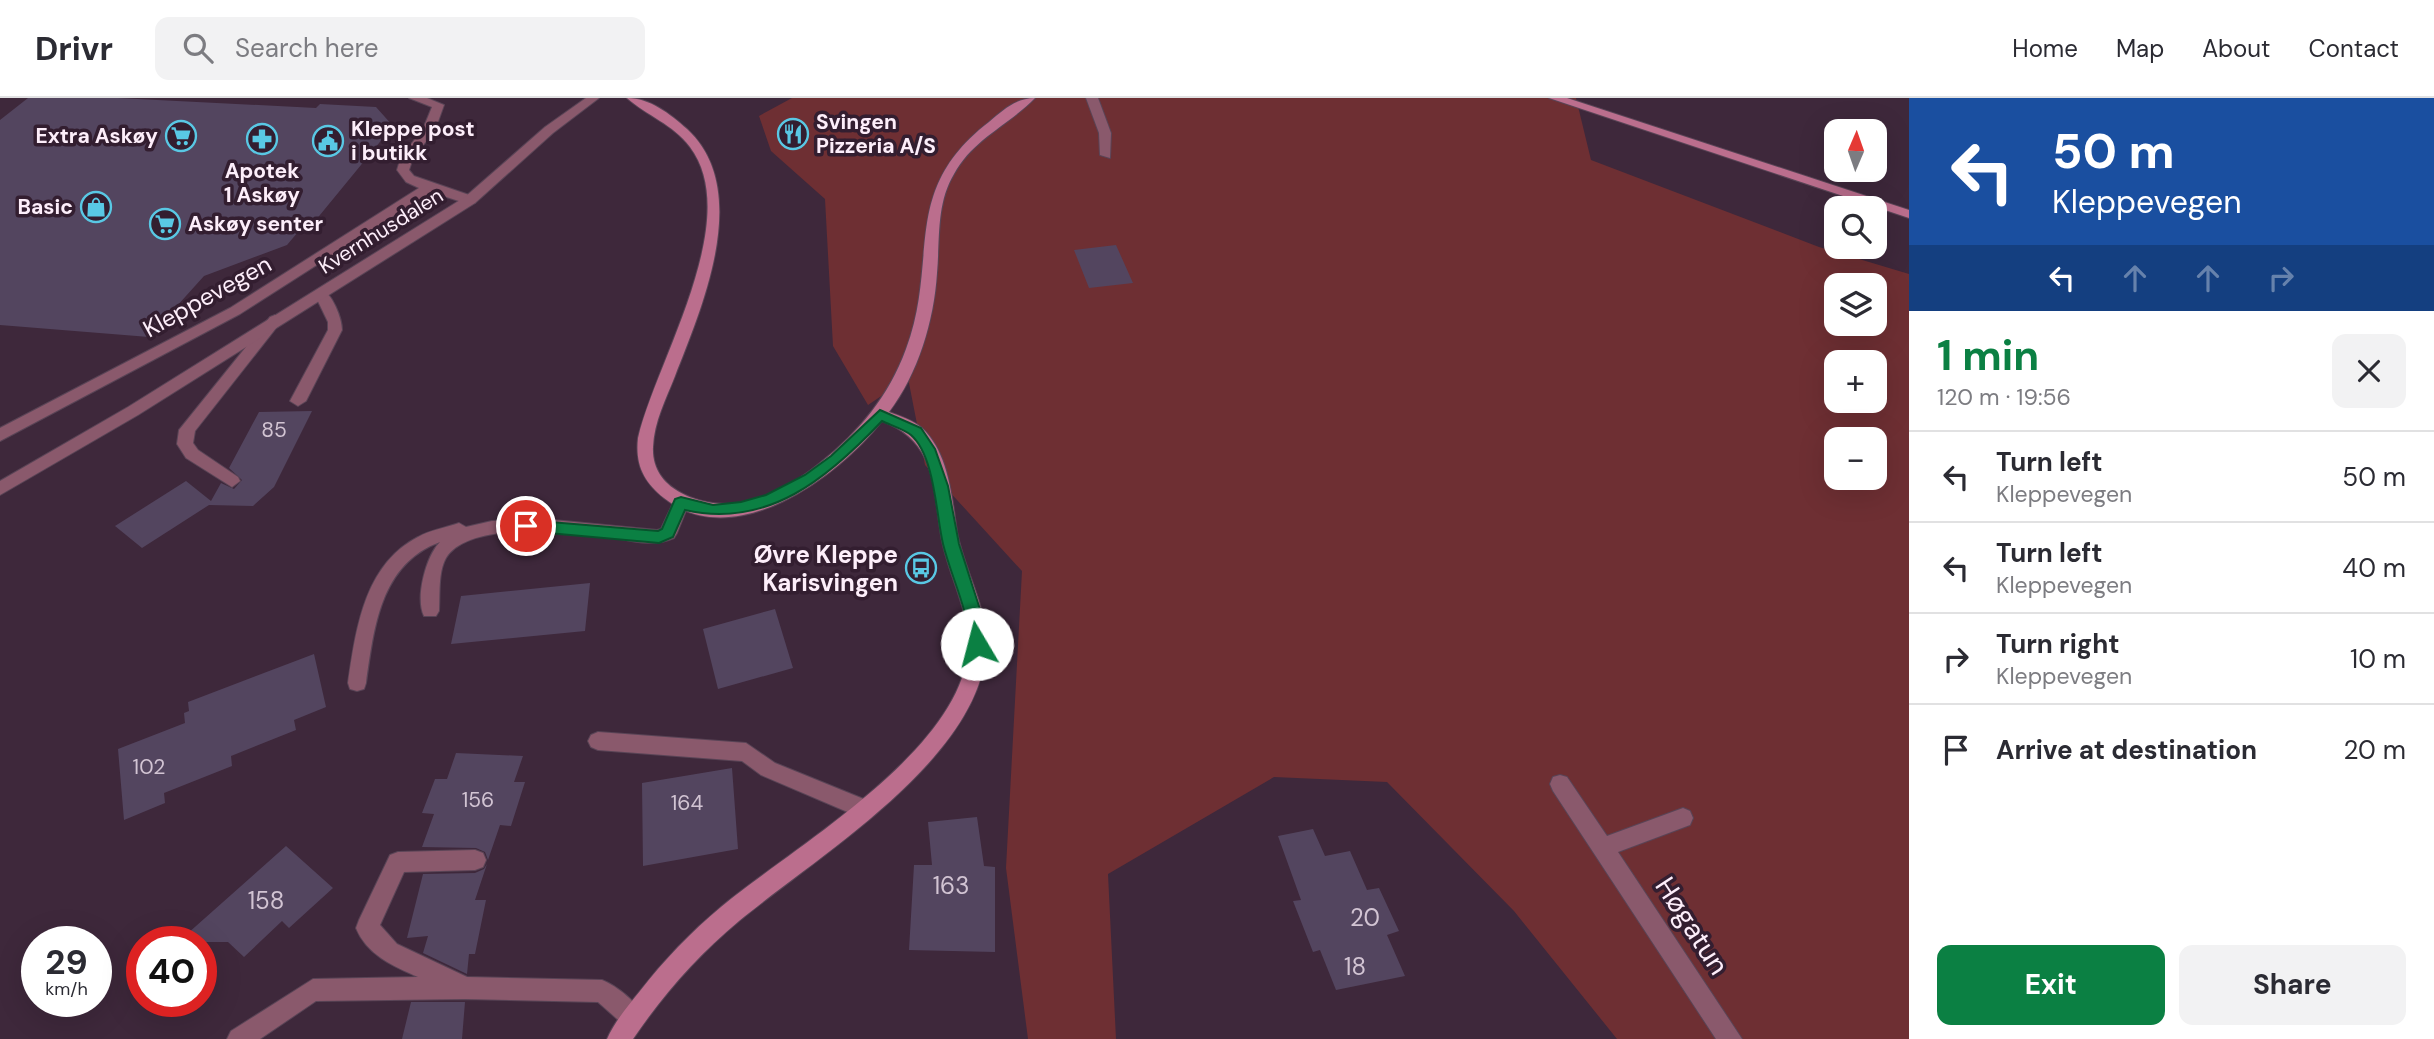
<!DOCTYPE html>
<meta charset="utf-8">
<style>
:root{--surface:#fff;--page:#f2f2f3;--text:#2b2b33;--muted:#7c7c81;--line:#e1e1e2;--accent:#0b8043}
body{margin:0;font-family:"DM Sans",sans-serif;background:var(--page);color:var(--text);height:100vh;display:flex;flex-direction:column;font-size:26px;white-space:nowrap}
*{box-sizing:border-box;margin:0}
p{font-size:23px;color:var(--muted)}
.icon{flex:none;width:38px;height:38px;fill:none;stroke:currentColor;stroke-width:2;stroke-linecap:round;stroke-linejoin:round}
.map{position:relative;flex:1;overflow:hidden}
.sheet{display:flex;flex-direction:column;background:var(--surface);width:525px}
.sheet>*{flex:none}
.top-card{background:#1a4fa0;color:#fff;overflow:hidden}
.needle{width:46px;rotate:2deg}
.fabs{position:absolute;left:1824px;top:21px;display:grid;gap:14px}
.fabs a{display:grid;place-items:center;width:63px;height:63px;border-radius:14px;background:var(--surface);box-shadow:0 7px 28px #0002;font-size:35px}
.speed{position:absolute;left:21px;top:828px;display:flex;gap:14px;font-size:35px;font-weight:700;text-align:center}
.speed>*{display:grid;place-content:center;width:91px;height:91px;border-radius:50%;background:var(--surface);box-shadow:0 7px 28px #0002;line-height:1}
.speed small{font-size:18px;font-weight:400}
.speed .limit{border:10px solid #d22;background:#fff;color:#111}
.pin{position:absolute;display:grid;place-items:center;width:60px;height:60px;color:#fff;margin:-30px;border:4px solid #fff;border-radius:50%;box-shadow:0 2px 7px #0007}
.me{position:absolute;width:77px;margin:-38px;rotate:352deg;stroke-linejoin:round;filter:drop-shadow(0 0 5px #0008)}
.turn{display:flex;align-items:center;gap:24px;height:147px;padding:0 28px;font-size:32px}
.turn .icon{width:91px;height:91px;stroke-width:2.5}
.turn b{display:block;font-size:49px;line-height:60px}
.lanes{display:flex;align-items:center;height:66px;padding:0 28px;background:#0003;justify-content:center;gap:35px;direction:ltr}
.lanes .off{opacity:.35}
.round{display:grid;place-items:center;flex:none;width:74px;height:74px;border-radius:14px;background:var(--page)}
.summary{display:flex;align-items:center;justify-content:space-between;height:119px;padding:0 28px}
h1{font-size:42px;font-weight:700;line-height:52px;color:var(--accent)}
.primary-button{display:flex;gap:14px;margin-top:auto;padding:14px 28px}
.primary-button a{flex:1;height:80px;border-radius:14px;background:var(--accent);color:#fff;font-size:28px;font-weight:700;line-height:80px;text-align:center}
.primary-button a+a{background:var(--page);color:var(--text)}
ul{padding:0;list-style:none}
li{display:flex;align-items:center;gap:21px;height:91px;padding:0 28px;border-top:2px solid var(--line)}
li div{flex:1}
li b{display:block;font-size:26px}
li em{font-style:normal}
header{display:flex;align-items:center;gap:42px;box-sizing:border-box;height:98px;padding:0 35px;background:var(--surface);border-bottom:2px solid var(--line)}
header strong{font-size:33px}
nav{display:flex;gap:38px;margin-inline-start:auto;font-size:24px}
.search{width:490px;height:63px;background:var(--page);display:flex;align-items:center;gap:18px;box-sizing:border-box;padding:0 24px;border-radius:14px;color:var(--muted);font-size:26px}
main{display:flex;flex:1;min-height:0}
.map>svg:first-child{display:block}
.green{fill:#6e2f33;fill-rule:evenodd}
.building{fill:#53455f}
.lines{fill:none;stroke-linecap:round;stroke-linejoin:round}
.lane-casing{stroke:#594456;stroke-width:2}
.street-casing{stroke:#594456;stroke-width:2}
.secondary-casing{stroke:#594456;stroke-width:2}
.lane{fill:#8a596c;fill-rule:evenodd}
.street{fill:#8a596c;fill-rule:evenodd}
.secondary{fill:#bb6e8d;fill-rule:evenodd}
.route{fill:#0b8043;stroke:#07532c;stroke-width:2}
.labels{text-anchor:middle;dominant-baseline:central;stroke-width:7;stroke-linejoin:round;paint-order:stroke}
.far-poi-label{font-size:21px;font-weight:bold;fill:#fdeefa;stroke:#331e30;text-anchor:start}
.far-street-label{font-size:21px;fill:#fdeefa;stroke:#331e30}
.number-label{font-size:21px;fill:#d2c4d3}
.street-label{font-size:24px;fill:#fdeefa;stroke:#331e30}
.poi-label{font-size:24px;font-weight:bold;fill:#fdeefa;stroke:#331e30;text-anchor:end}
.near-number-label{font-size:24px;fill:#d2c4d3}
.near-street-label{font-size:28px;fill:#fdeefa;stroke:#331e30}
</style>
<header>
<strong>Drivr</strong>
<div class="search"><svg class="icon" aria-label="search" viewBox="0 0 24 24"><circle cx="10" cy="10" r="6"/><path d="M15 15l6 6"/></svg>Search here</div>
<nav><a>Home</a><a>Map</a><a>About</a><a>Contact</a></nav>
</header>
<main>
<div class="map">
<svg width="1909" height="941" viewBox="0 0 1909 941">
<rect width="100%" height="100%" fill="#3e283b"/>
<path class="green" d="M792 0H1576L1591 62 1819 149 1909 176V941H1617L1514 813 1387 684 1274 679 1108 776 1116 941H1028L1006 770 1022 473 925 367 908 280 868 307 833 248 825 101 771 53 759 18ZM1836 187H1874V226H1836ZM1836 264H1874V303H1836ZM1836 341H1874V380H1836Z"/>
<path class="building" d="M28 0H118L316 10 320 6 376 9 393 28 306 134H298L287 147 204 178 149 239 0 227V22Z
M1116 147 1133 185 1089 190 1074 152Z
M312 313 274 389 253 408 209 407 142 450 115 428 186 383 211 403 221 385 234 391 242 382 229 370 259 314Z
M590 485 585 533 451 546 461 498Z
M775 511 793 570 718 591 703 531Z
M314 556 326 609 294 622 296 632 231 658 232 668 164 695 165 705 124 722 118 651 185 625 184 615 189 613 188 604Z
M456 655 523 658 514 684H525L511 728 500 727 488 762 485 754 476 750 422 749 434 716 422 715 435 681H447Z
M732 670 738 751 643 768 642 685Z
M977 719 984 768 995 769V854L909 852 914 767H932L928 724Z
M1313 731 1325 758 1350 753 1367 792 1379 790 1399 833 1387 837 1405 878 1336 892 1320 852 1313 854 1293 803 1301 802 1278 738Z
M286 748 333 790 289 830 282 823 244 859 228 844H178Z
M487 766 475 802H486L475 856H469L467 876 423 855 428 838 407 840 423 776 475 775 484 771Z
M411 904H465L462 941H402Z"/>
<g class="lines">
<g class="lane-casing">
<path id="lane" d="M409 0H427L444 7 435 32 413 60 409 72 414 78 475 99V105H465L431 94 240 216 0 343V330L230 210 419 90 406 84 397 72 401 59 423 31 432 9Z
M1086 0H1098L1111 35 1110 60 1100 57 1099 35Z
M321 191C332 195 342 220 342 232L306 303 298 308 290 303 328 232V224L314 195Z
M275 217 282 222 280 225 195 333 193 345 198 352 238 379 240 383 232 389 186 360 177 346 179 332 270 219Z
M681 399 689 405 677 435 674 440C651 450 630 442 606 438 569 433 468 423 446 460 438 474 440 497 439 513L436 518H424C415 500 426 458 440 444 380 466 374 530 366 585L364 591 357 593 350 591 348 585C356 531 364 467 418 439 430 432 445 430 459 425L466 429 492 423 543 421 657 432 661 431 675 401Z
M598 634 746 645 775 665 871 704 874 711 871 718 864 721 761 677 742 663 598 652 591 649 588 643 591 637Z
M1560 677 1567 679 1607 738 1683 710 1690 713 1693 720 1690 727 1618 754 1742 941H1716L1553 693 1550 686 1553 679Z
M475 752 483 755 486 762 483 769 475 772 404 774 380 827 397 846 467 879 602 882C617 888 638 905 645 920L641 928 633 932 625 928 598 904 465 901 316 903 260 941H227L231 933 313 881 418 879C393 868 367 857 356 830L359 822 390 757 398 754Z"/>
</g>
<g class="street-casing">
<path id="street" d="M586 0H599L553 35 475 105 138 317 0 397V383L128 309 465 99 545 29Z"/>
</g>
<g class="secondary-casing">
<path id="secondary" d="M627 0C650 0 670 16 687 31 753 92 702 209 675 278 666 301 654 324 653 349 651 390 695 406 729 406 761 405 796 385 820 365 859 334 889 298 906 251 940 160 899 93 989 24 1003 12 1016 0 1035 0 1009 27 973 41 954 76 936 106 940 141 937 175 934 223 918 276 889 314 900 318 913 322 922 330 949 355 952 400 957 434 964 473 989 511 986 551 980 661 816 759 739 823 698 857 663 897 633 941H607C615 923 628 908 640 893 664 862 691 834 721 809 793 749 963 652 968 550 970 511 947 475 941 437 933 388 936 343 882 323 838 379 734 456 664 400 644 384 635 367 638 340 655 265 745 122 690 49 673 26 647 18 627 0Z
M1549 0H1567L1909 112V120Z"/>
</g>
<use href="#lane" class="lane"/>
<use href="#street" class="street"/>
<use href="#secondary" class="secondary"/>
</g>
<path class="route" d="M880 312 921 330 935 351 948 388 959 446 986 530 983 551 977 553 969 546C969 512 951 479 943 446 936 417 935 358 911 337 904 331 890 327 882 323 828 380 768 431 685 412L673 439 659 445 526 433 519 428 526 422 658 433 662 431 675 401 681 399 713 407 741 404 766 397 805 377 831 358Z"/>
<defs>
<g id="restaurant-ring" transform="scale(1.575)"><circle r="9.5" fill="#331e30" stroke="#59c8e4" stroke-width="1.5"/><path d="M-5-6h1v4h1v-4h1v4h1v-4h1v5L-1.5 .5V6h-2V.5L-5-1ZM5-6V6H3V1.5H1.5Q1.5-4 5-6Z" fill="#59c8e4"/></g>
<g id="supermarket-ring" transform="scale(1.575)"><circle r="9.5" fill="#331e30" stroke="#59c8e4" stroke-width="1.5"/><path d="M-6-5.5h2.5l.6 2H6L4.5 2H-2.5L-4.4-4H-6ZM-1.5 3.2a1.3 1.3 0 1 0 .1 0ZM3 3.2a1.3 1.3 0 1 0 .1 0Z" fill="#59c8e4"/></g>
<g id="pharmacy-ring" transform="scale(1.575)"><circle r="9.5" fill="#331e30" stroke="#59c8e4" stroke-width="1.5"/><path d="M-2-6h4v4h4v4h-4v4h-4v-4h-4v-4h4Z" fill="#59c8e4"/></g>
<g id="civic-ring" transform="scale(1.575)"><circle r="9.5" fill="#331e30" stroke="#59c8e4" stroke-width="1.5"/><path d="M-.6-6.5H3V-4.5H.6V-3L4-1V1h2V6H-6V1h2V-1L-.6-3ZM-1.2 2.5V6h2.4V2.5Z" fill="#59c8e4"/></g>
<g id="shop-ring" transform="scale(1.575)"><circle r="9.5" fill="#331e30" stroke="#59c8e4" stroke-width="1.5"/><path d="M-5-2.5h2.3a2.7 3.5 0 0 1 5.4 0H5L5.5 6h-11ZM-1.5-2.5h3a1.5 2.3 0 0 0-3 0Z" fill="#59c8e4"/></g>
<g id="bus-ring" transform="scale(1.575)"><circle r="9.5" fill="#331e30" stroke="#59c8e4" stroke-width="1.5"/><path d="M-5-6H5V4H4V6H2V4H-2V6H-4V4H-5ZM-3.5-4V0h7V-4ZM-3.5 1.2v1.5H-2V1.2ZM2 1.2v1.5H3.5V1.2Z" fill="#59c8e4"/></g>
</defs>
<g fill-rule="evenodd">
<use href="#restaurant-ring" x="793" y="36"/>
<use href="#supermarket-ring" x="181" y="38"/>
<use href="#pharmacy-ring" x="262" y="41"/>
<use href="#civic-ring" x="328" y="43"/>
<use href="#shop-ring" x="96" y="109"/>
<use href="#supermarket-ring" x="165" y="126"/>
<use href="#bus-ring" x="921" y="470"/>
</g>
<g class="labels">
<g class="far-poi-label">
<text x="816" y="24">Svingen<tspan x="816" dy="24">Pizzeria A/S</tspan></text>
<text x="351" y="31">Kleppe post<tspan x="351" dy="24">i butikk</tspan></text>
<text x="158" y="38" text-anchor="end">Extra Askøy</text>
<text x="262" y="73" text-anchor="middle">Apotek<tspan x="262" dy="24">1 Askøy</tspan></text>
<text x="73" y="109" text-anchor="end">Basic</text>
<text x="188" y="126">Askøy senter</text>
</g>
<g class="far-street-label">
<text transform="translate(381 133) rotate(-32)">Kvernhusdalen</text>
</g>
<g class="number-label">
<text x="274" y="332">85</text>
<text x="149" y="669">102</text>
<text x="478" y="702">156</text>
<text x="687" y="705">164</text>
</g>
<g class="street-label">
<text transform="translate(207 198) rotate(-29)">Kleppevegen</text>
</g>
<g class="poi-label">
<text x="898" y="456">Øvre Kleppe<tspan x="898" dy="28">Karisvingen</tspan></text>
</g>
<g class="near-number-label">
<text x="951" y="787">163</text>
<text x="266" y="802">158</text>
<text x="1365" y="819">20</text>
<text x="1355" y="868">18</text>
</g>
<g class="near-street-label">
<text transform="translate(1692 828) rotate(57)">Høgatun</text>
</g>
</g>
</svg>
<div class="fabs">
<a><svg class="needle" viewBox="-14 -14 28 28"><path d="M0-13l5 13h-10z" fill="#e53935"/><path d="M0 13l5-13h-10z" fill="#7c7c81"/></svg></a>
<a><svg class="icon" aria-label="search" viewBox="0 0 24 24"><circle cx="10" cy="10" r="6"/><path d="M15 15l6 6"/></svg></a>
<a><svg class="icon" aria-label="layers" viewBox="0 0 24 24"><path d="M12 4l9 5-9 5-9-5zM3 14l9 5 9-5"/></svg></a>
<a>+</a>
<a>−</a>
</div>
<div class="speed"><div>29<small>km/h</small></div><div class="limit">40</div></div>
<div class="pin" style="left:526px;top:428px;background:#d93025"><svg class="icon" aria-label="arrive" viewBox="0 0 24 24"><path d="M6 21V4h12l-3 4 3 4H6"/></svg></div>
<svg class="me" style="left:977px;top:546px" viewBox="-20 -20 40 40"><circle r="19" fill="#fff"/><path d="M0-13L10 11 0 6-10 11z" fill="#0b8043"/></svg>
</div>
<section class="sheet">
<div class="top-card">
<div class="turn"><svg class="icon" aria-label="left" viewBox="0 0 24 24"><path d="M17 20v-9H6M10 6l-5 5 5 5"/></svg><div><b>50 m</b>Kleppevegen</div></div>
<div class="lanes"><svg class="icon" aria-label="left" viewBox="0 0 24 24"><path d="M17 20v-9H6M10 6l-5 5 5 5"/></svg><svg class="icon off" aria-label="ahead" viewBox="0 0 24 24"><path d="M12 20V5M6 11l6-6 6 6"/></svg><svg class="icon off" aria-label="ahead" viewBox="0 0 24 24"><path d="M12 20V5M6 11l6-6 6 6"/></svg><svg class="icon off" aria-label="right" viewBox="0 0 24 24"><path d="M7 20v-9h11M14 6l5 5-5 5"/></svg></div>
</div>
<div class="summary"><div><h1>1 min</h1><p>120 m · 19:56</p></div><a class="round"><svg class="icon" aria-label="close" viewBox="0 0 24 24"><path d="M6 6l12 12M18 6L6 18"/></svg></a></div>
<ul>
<li><svg class="icon" aria-label="left" viewBox="0 0 24 24"><path d="M17 20v-9H6M10 6l-5 5 5 5"/></svg><div><b>Turn left</b><p>Kleppevegen</p></div><em>50 m</em></li>
<li><svg class="icon" aria-label="left" viewBox="0 0 24 24"><path d="M17 20v-9H6M10 6l-5 5 5 5"/></svg><div><b>Turn left</b><p>Kleppevegen</p></div><em>40 m</em></li>
<li><svg class="icon" aria-label="right" viewBox="0 0 24 24"><path d="M7 20v-9h11M14 6l5 5-5 5"/></svg><div><b>Turn right</b><p>Kleppevegen</p></div><em>10 m</em></li>
<li><svg class="icon" aria-label="arrive" viewBox="0 0 24 24"><path d="M6 21V4h12l-3 4 3 4H6"/></svg><div><b>Arrive at destination</b></div><em>20 m</em></li>
</ul>
<div class="primary-button"><a>Exit</a><a>Share</a></div>
</section>
</main>
